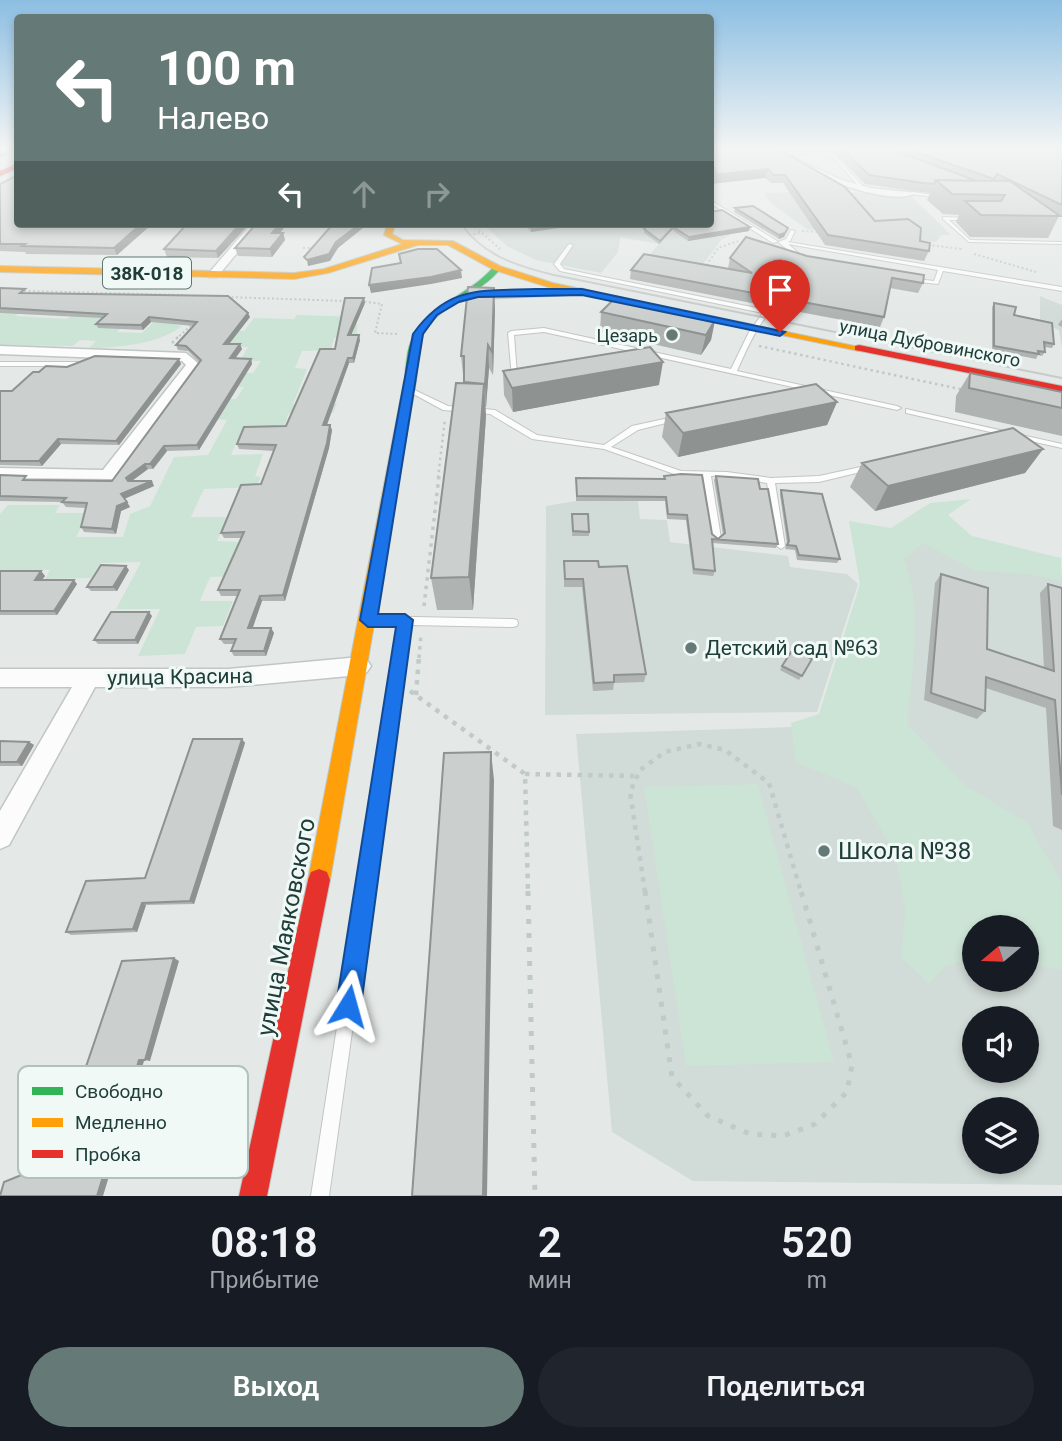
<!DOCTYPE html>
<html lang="ru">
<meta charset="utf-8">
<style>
:root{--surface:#171b24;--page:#20242c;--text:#f1f3f6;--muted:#9ea1a6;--accent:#657a76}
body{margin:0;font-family:Roboto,sans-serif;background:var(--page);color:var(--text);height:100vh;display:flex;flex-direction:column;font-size:26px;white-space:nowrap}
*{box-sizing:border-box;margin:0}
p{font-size:23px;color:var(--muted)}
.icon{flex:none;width:38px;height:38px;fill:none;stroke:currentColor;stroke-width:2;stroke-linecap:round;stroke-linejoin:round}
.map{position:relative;height:1196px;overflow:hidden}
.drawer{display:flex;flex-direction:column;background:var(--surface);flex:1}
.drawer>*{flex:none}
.banner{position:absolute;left:14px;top:14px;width:700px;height:214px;border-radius:7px;box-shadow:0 4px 10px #0003;background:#657a76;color:#fff;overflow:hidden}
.needle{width:46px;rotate:251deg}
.buttons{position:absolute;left:962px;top:915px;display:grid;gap:14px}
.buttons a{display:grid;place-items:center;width:77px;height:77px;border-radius:50%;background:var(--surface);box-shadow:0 4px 10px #0003;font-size:35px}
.pin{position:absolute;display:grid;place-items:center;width:60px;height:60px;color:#fff;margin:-72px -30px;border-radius:50% 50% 50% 0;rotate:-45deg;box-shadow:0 0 7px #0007}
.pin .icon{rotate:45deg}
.me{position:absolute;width:77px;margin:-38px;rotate:8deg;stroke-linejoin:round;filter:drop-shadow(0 0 5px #0008)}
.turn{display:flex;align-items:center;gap:24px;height:147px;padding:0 28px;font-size:32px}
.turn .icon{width:91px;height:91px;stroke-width:2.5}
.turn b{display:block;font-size:49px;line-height:60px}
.lanes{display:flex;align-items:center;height:66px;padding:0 28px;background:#0003;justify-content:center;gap:35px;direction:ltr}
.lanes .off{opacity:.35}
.eta{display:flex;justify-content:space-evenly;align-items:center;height:119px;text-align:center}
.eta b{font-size:42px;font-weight:600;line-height:49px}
.primary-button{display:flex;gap:14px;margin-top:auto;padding:14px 28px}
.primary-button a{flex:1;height:80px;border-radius:42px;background:var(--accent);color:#fff;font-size:28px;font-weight:600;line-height:80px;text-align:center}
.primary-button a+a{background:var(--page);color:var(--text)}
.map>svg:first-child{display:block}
.built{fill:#d1dbd7;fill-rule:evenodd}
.green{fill:#cce4d5}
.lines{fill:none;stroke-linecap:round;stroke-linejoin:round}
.lane-casing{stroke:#c1c6c4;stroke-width:2}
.street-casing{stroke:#c1c6c4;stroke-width:3}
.fast-casing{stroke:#bfc7c5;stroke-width:2}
.slow-casing{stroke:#bfc7c5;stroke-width:2}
.jam-casing{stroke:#bfc7c5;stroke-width:2}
.path-far4{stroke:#c0cac8;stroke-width:2;stroke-dasharray:2 2.5;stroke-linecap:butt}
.path-far3{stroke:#c0cac8;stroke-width:2.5;stroke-dasharray:2.5 3.5;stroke-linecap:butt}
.path-far2{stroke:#c0cac8;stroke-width:3.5;stroke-dasharray:3.5 5;stroke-linecap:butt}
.path-far1{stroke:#c0cac8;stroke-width:4.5;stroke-dasharray:4.5 6;stroke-linecap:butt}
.path{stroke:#c0cac8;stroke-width:5;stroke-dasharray:5 9;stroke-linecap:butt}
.lane{fill:#fbfcfb;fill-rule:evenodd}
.street{fill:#fbfcfb;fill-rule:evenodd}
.fast{fill:#30b455;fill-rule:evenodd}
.slow{fill:#ff9f0a;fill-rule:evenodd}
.jam{fill:#e5322d;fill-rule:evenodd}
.tram{stroke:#c6cac9;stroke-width:2}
.wall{fill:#afb3b2;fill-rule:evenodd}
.shaded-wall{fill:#8e9291}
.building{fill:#cbd0cf;stroke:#8e9291;stroke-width:2}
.route{fill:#1a73e8;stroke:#114b97;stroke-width:2}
.poi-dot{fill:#657a76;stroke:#f1f9f6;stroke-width:2.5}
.labels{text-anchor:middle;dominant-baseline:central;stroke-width:6;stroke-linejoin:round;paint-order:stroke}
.far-poi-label{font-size:18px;fill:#203e39;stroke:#f1f9f6;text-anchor:end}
.far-street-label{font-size:18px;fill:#203e39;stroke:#f1f9f6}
.shield{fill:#f1f9f6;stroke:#5f7672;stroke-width:2}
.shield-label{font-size:19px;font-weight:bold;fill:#203e39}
.poi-label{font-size:21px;fill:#203e39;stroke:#f1f9f6;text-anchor:start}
.street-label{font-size:21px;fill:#203e39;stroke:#f1f9f6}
.near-poi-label{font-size:24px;fill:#203e39;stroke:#f1f9f6;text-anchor:start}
.near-street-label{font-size:24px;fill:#203e39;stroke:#f1f9f6}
.key{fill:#f1f9f6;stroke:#b2c1bd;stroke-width:2}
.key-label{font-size:19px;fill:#203e39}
</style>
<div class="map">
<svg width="1062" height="1196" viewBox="0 0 1062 1196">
<rect width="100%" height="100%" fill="#e4e9e7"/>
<path class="built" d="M822 191 910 195 951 235H941L936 242 807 229 771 203 764 193Z
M512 224H710L737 231 721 240 684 289 630 279 659 244 620 237 618 252 601 273 536 260 507 246 486 227Z
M1040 296 1062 305V348L1059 330 1040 323Z
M576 501H638L640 519 667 520 670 542 788 556 790 567 847 574 858 584 817 712 545 715 546 506Z
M915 533 1062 575V1185L693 1181 612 1132 576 734 822 726ZM975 928H1027V980H975ZM975 1018H1027V1071H975ZM975 1110H1027V1162H975Z"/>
<path class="green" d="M13 305 28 306 15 316 67 319 75 312 128 320 117 332 142 333 164 312 191 313 177 325 182 326C156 346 120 346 88 349L96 341 80 340 73 346 0 345V314Z
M297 315 357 317V337L334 338 331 350 302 351 295 368 307 369 293 404 337 403 333 413 288 414 284 428H243L231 455 263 454 255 476 261 477 256 487 204 489 191 517H228L217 541 239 542 232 557 236 576 210 577 200 601H233L223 626 196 627 185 654 138 656 160 609H116L141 562 101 563 91 578 45 579 50 570H20L0 596V514L8 505H60L55 513H90L76 537H123L130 514 150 506 174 457 208 455 227 420 197 418 210 399H236L244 387 219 386 228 373H253L261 361H240L248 347 207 346 228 330 244 331 254 318 294 319Z
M971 499 948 515 972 536 1061 558 1062 581 1027 574 975 571 923 543 904 559C924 610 911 670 908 725L966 786 1027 822 1062 883V970L1027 964V928H975V970L964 961 944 967 929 984 901 957 905 910 895 854 857 788 796 762 791 723 819 714 860 584 849 521 891 528 930 503Z
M758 784 834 1062 686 1066 644 787Z"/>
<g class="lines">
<g class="lane-casing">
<path id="lane" d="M778 152H832L867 191 864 192 830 154H777Z
M912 192 942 196 944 197 942 198 911 194Z
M710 200 777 241V242L773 243 710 203Z
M943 217 970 218 968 220H949L970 240 1062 242V244L969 242 943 219Z
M791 230 795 231 790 241 788 242 1062 287V291L943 271 938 284 910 281 907 279 908 278 934 281 938 270 788 244 802 256V258L800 259 778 242 786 239Z
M569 244 573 245 560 264 564 269 766 310 774 301 779 291 764 287 774 272H778L779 273 770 286 784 289C782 305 768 312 760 325 751 339 744 355 737 371L897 406 901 408 897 410 544 332 514 335 517 375 523 377 520 379 512 378 508 333 511 331 544 328 731 369 749 332 763 313 560 271 554 264Z
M0 362H78L81 364 78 366H0Z
M408 387 448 406 495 410 537 435 604 445 632 426 678 416V420L638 430 611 447 681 471 727 472 771 478 819 476 870 465 874 467 873 469 819 482 775 483 785 546 781 549 777 546 767 483 727 476H711L721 538 717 541 713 538 703 476 677 475 604 449 532 439 490 414 443 410 406 390 405 389Z
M906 409 1062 444V448L906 413Z
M369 616 513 619 517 620 518 623 517 626 513 627 409 625 329 1196H311L399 624 365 623 364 620 365 617Z"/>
</g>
<g class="street-casing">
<path id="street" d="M768 150H777L842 180 871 188 916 193C888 209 793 168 768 150Z
M251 224H261L217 277H209V273Z
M582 289 586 290V294L470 299 464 296 470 293Z
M0 346 186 353 200 365 113 479 0 478V468L103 470 186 365 182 361 0 354Z
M360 657 367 660 371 666 367 672 360 675 228 687H95L9 845 0 849V811L72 687H0V669H228Z"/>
</g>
<g class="fast-casing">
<path id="fast" d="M494 266 501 268C480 296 436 304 422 337 417 350 417 367 416 381L406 383C404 375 406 365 407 357 414 306 466 301 494 266Z"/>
</g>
<g class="slow-casing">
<path id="slow" d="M390 226 394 228 392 234 403 240 453 241 500 266 553 283 864 348 859 351 548 287 494 270 448 245H418L328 273 294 279 0 272V266L294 273 324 269 402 244 384 235 386 228Z
M410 378 416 381 330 880 327 888 319 891 311 888 308 880 404 381Z"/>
</g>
<g class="jam-casing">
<path id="jam" d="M18 163V168L0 176V171Z
M859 345 1062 386V392L855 350V346Z
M319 869 327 872 330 880 267 1196H239L308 880 311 872Z"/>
</g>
<path class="path-far4" d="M472 224 500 249
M802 231 819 232
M469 235 480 233
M928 245 962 249
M303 248H315
M974 254 1036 272
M704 269 718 248 738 241
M24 291 185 295
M227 297 345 301
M360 301 382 304 375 333 399 334
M176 339 195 322"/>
<path class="path-far3" d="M172 343 178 337
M759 346 964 390
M438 478 445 419"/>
<path class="path-far2" d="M424 606 439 476
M419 658 421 634"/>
<path class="path-far1" d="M410 691 525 774 528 892
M416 695 419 656
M525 774 634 776
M645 892 630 792 640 770 665 752 699 744 725 750 769 783 801 892"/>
<path class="path" d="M528 891 535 1196
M645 891 672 1077 708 1116 750 1134 783 1136 815 1124 847 1092 852 1065 801 891"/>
<use href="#lane" class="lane"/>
<use href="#street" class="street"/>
<use href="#fast" class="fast"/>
<use href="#slow" class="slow"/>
<use href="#jam" class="jam"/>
<path class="tram" d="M461 224C484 256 517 266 554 275L1062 378"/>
</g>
<path class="wall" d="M710 150H780L875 221 920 241 929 251 924 261 825 245 783 183H771L765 178 710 184Z
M832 150H1057L1062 152V217L1059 216 1048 238 970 237 956 222 959 215 943 214 927 200 930 193 919 192 865 184Z
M0 184 18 224H152L117 255 26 254 25 252 0 251Z
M735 208 788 228 787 231 784 237 779 239 734 212Z
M722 210 750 227 749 231 688 241 672 230 659 244 644 233V229Z
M249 224 218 258 167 257 164 249Z
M256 224H287L280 233H283L285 240 272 257 238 256 235 248Z
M523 224H558V228L531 232Z
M807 256 923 283 918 293 890 288 884 317 880 327 778 308 785 289 777 286 775 293 766 306 630 279 631 270 730 269 728 268 730 258ZM778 269 780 271 775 283 766 280 772 271Z
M0 288 27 293 250 317 229 344 242 349 235 358 251 359 252 364 199 450 167 451 153 469H148L132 481 154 486 124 499 130 507 121 511 116 534 84 532 81 527 86 508 66 507 62 502 0 501V475L29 480 112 481 199 362 188 351 178 350 176 345 194 326 151 322 143 330 98 328 96 324 102 318 0 313Z
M365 303 351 335 360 340 354 363H349L327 425 332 430 329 448 285 601H262L252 628H271L274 633 266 656H234L231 651 234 644H224L220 639 238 596H221L218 590 241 538H224L221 533 261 484 274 451 239 449 237 444 286 426Z
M994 303 1014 315 1054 344 1052 348 1044 347 1045 352 1042 356 1038 355 1036 359 992 350V307Z
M495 309 493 375 489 368 486 407H485L486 416 473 610H437L431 578 464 383 461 356Z
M601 312 715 320 711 340 701 355 600 332Z
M1062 319V327L1058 325Z
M181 364 119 445 61 444 42 466 0 465V391H12L39 372 67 367Z
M503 371 659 385 513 412 504 395Z
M970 373 1062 392V436L955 412 956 396Z
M837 402 827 425 678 457 662 437 666 413Z
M1043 449 1025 473 875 511 850 487 862 463Z
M664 476 712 534 718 539 723 535 714 480 716 476 760 489 778 544 776 548 712 543 715 571 713 576 693 574 686 520 667 519 665 501H576V478L664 479Z
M781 490 840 559 837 563 797 560 795 550 785 549 787 544 780 495Z
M572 514 589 532V536H572Z
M564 561 599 567 646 674 644 682 614 683 613 690 593 691 582 587H564Z
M129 570 117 591H91L87 587Z
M0 571H41L45 576 42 580 77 584 57 615H0Z
M941 574 987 649 1044 668 1040 593 1048 584 1062 588V830L1053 826 1046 708 986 688 985 711 977 719 924 700 935 583Z
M152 616 138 644H98L94 640Z
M793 649 812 659 799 680 780 670Z
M242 739 245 743 194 904 146 905 137 932 71 935 66 932 145 878Z
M0 741 29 742 34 745 22 766H0Z"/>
<path class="shaded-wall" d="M7 150H17L0 158V153Z
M768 169 765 178 710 184V175Z
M141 224H152L117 255 114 248Z
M240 224H249L218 258 216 251Z
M279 224H287L274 240 272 233Z
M360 224H368L338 248 330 261 308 266 307 260 336 242Z
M531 224H558V228L531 232Z
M673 227 672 230 659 244 660 241Z
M750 227 749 231 688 241 689 237Z
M788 228 784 237 779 239V235Z
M283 233 285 240 272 257 270 249Z
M781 260 778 269 772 271 762 286 764 276 774 261Z
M461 270 462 278 431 284 371 293 369 285Z
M778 283 775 293 766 306 769 296Z
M494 288 495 309 493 375 492 352Z
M364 298 365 303 349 340 348 335Z
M248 313 250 317 226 348 224 344Z
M149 317 151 322 143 330 141 325Z
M715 320 711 340 701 355 706 335Z
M359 335 360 340 354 363 353 358Z
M240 344 242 349 232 363 230 358Z
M488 345 489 368 486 407 485 384Z
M348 358 349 363 325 430 323 425Z
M179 359 181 364 119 445 116 441Z
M251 359 252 364 199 450 197 445Z
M663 362 659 385 513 412 512 388Z
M484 384 486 416 473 610 469 577Z
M837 402 827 425 678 457 683 433Z
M330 425 332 430 329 448 285 601 283 595Z
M58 439 61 444 42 466 39 461Z
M164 446 167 451 153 469 150 464Z
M1043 449 1025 473 875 511 888 486Z
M145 464 148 469 129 483 126 478Z
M152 481 154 486 124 499 121 494Z
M127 502 130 507 121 511 116 534 112 529 117 506Z
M126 566 129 570 117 591 113 587Z
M41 571 45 576 39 584 35 580Z
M74 580 77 584 57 615 54 611Z
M260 596 262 601 251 633 248 628Z
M149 612 152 616 138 644 135 640Z
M271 628 274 633 266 656 264 651Z
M242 739 245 743 194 904 190 901Z
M29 742 34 745 22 766 17 762Z
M491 752 494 780 487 1196H483Z
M142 903 146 905 137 932 133 929Z
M174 958 179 961 150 1061 145 1060Z
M139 1060 144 1061 103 1196H97Z"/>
<path class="building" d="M710 150H780L845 187 875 221 908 219 921 228 920 241 930 243 929 251 828 235 785 175H773L768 169 710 175V173H716L715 168H710Z
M843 150H893L977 181 936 180 934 184 923 183 869 175Z
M910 150H1057L1062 152V205L997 174 994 179Z
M18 175V224H141L114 248 22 246 25 244H0V184Z
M936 180 1010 181 1060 216 981 215 965 201H1001L1005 195 952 194Z
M753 206 788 228 785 233 779 235 735 208Z
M722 210 750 227 689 237 673 227 660 241 644 229 649 224H710V212Z
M187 224H240L216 251 164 249Z
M256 224H279L272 233H283L270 249 235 248Z
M333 224H360L336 242 329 254 307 260 304 257Z
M746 237 807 256 924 275 923 283 892 278 884 317 781 298 789 280 777 275 784 264 781 260 774 261 764 276 766 280 778 283 769 296 631 270 644 254 752 273 730 258Z
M418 249H437L461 270 431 277 369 285 372 268 401 263 399 254Z
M468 287 494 288 492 352 488 345 485 384 464 382V356H461Z
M0 288 25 289 20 293 228 296 248 313 224 344H240L230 358 251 359 197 445 164 446 150 464H145L126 478 128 481H152L121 494 127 502 117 506 112 529 81 527 87 503 62 502 66 498 0 496V475L26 476 23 480 112 481 201 360 186 346 176 345 197 322 149 317 141 325 96 324 107 314 0 308Z
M345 298H364L348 335H359L353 358H348L323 425H330L327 443 283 595 260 596 248 628H271L264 651H231L236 639H220L240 590H218L244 532 221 533 241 485 261 484 276 445 237 444 244 427 286 426 320 349H335Z
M614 299 715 320 706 335 601 312Z
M994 303 1016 307 1014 315 1052 323 1054 344 1044 342 1045 352 1038 351 1039 354 994 346Z
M650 347 663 362 512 388 503 371Z
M95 356 179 359 116 441 58 439 39 461H0V391H12L33 372H39L46 366 67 367Z
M970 373 1062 392V408L969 388Z
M456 383 484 384 469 577 431 578Z
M816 384 837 402 683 433 666 413Z
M1013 428 1043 449 888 486 862 463Z
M681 474 702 475 712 534 718 539 725 533 716 476 758 479 760 489H768L778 544 712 539 715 571 694 569 687 515 668 514 666 497 577 496 576 478 665 479 664 476Z
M781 490 822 494 840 559 799 555 796 546 787 545 789 541Z
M572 514H588L589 532 573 531Z
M564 561H598L599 567 627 566 646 674 614 675V682L594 683 583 579H565Z
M101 565 126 566 113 587H87Z
M0 571H41L35 580H74L54 611H0Z
M941 574 988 588 987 649 1054 671 1048 584 1062 588V795L1055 700 986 677 985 711 931 693Z
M111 612H149L135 640H94Z
M793 649 812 659 802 676 782 666Z
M193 739H242L190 901 142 903 133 929 66 932 86 881 145 878Z
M0 741 29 742 17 762H0Z
M491 752 483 1196H412L444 753Z
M174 958 145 1060H139L97 1196H0L4 1182 34 1170 61 1094 77 1093 122 961Z"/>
<linearGradient id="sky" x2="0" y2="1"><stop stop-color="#8cbee2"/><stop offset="0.47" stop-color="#f3f5f4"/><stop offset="1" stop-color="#f3f5f4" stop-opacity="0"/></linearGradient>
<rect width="1062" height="317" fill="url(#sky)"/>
<path class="route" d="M536 289H582L785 332 780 336 582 295 478 297 459 302 437 315 423 334 378 614H405L413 620 361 1006 357 1015 348 1019 339 1015 336 1006 396 627H368L360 620 413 334C448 285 481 291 536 289Z"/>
<g class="poi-dot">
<circle cx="672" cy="335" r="7"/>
<circle cx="691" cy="648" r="7"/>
<circle cx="824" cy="851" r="7"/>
</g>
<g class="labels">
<g class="far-poi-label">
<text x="658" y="335">Цезарь</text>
</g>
<g class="far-street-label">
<text transform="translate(930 343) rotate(11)">улица Дубровинского</text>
</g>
<rect class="shield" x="103" y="257.5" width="88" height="31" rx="5"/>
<g class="shield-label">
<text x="147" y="273">38К-018</text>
</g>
<g class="poi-label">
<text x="705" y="648">Детский сад №63</text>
</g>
<g class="street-label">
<text transform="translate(180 677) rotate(-1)">улица Красина</text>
</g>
<g class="near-poi-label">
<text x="838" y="851">Школа №38</text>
</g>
<g class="near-street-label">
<text transform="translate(286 927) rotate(-79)">улица Маяковского</text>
</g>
</g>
<rect x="18" y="1066" width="230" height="112" rx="10" class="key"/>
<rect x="32" y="1087" width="31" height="8" fill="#30b455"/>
<rect x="32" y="1118" width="31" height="9" fill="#ff9f0a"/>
<rect x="32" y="1150" width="31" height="8" fill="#e5322d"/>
<g class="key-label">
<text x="75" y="1098">Свободно</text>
<text x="75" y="1129">Медленно</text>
<text x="75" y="1161">Пробка</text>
</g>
</svg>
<div class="buttons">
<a><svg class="needle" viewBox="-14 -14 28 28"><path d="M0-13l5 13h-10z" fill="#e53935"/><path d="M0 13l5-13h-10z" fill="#9ea1a6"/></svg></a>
<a><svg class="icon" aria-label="sound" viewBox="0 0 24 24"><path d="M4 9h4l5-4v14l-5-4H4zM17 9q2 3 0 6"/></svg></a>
<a><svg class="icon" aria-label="layers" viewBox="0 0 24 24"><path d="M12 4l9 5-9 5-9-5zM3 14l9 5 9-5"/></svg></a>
</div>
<div class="pin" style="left:780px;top:332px;background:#d93025"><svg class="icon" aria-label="arrive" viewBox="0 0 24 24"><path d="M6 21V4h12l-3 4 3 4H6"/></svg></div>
<svg class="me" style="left:348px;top:1006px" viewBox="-20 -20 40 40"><path d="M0-17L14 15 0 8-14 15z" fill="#1a73e8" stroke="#fff" stroke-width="4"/></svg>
<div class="banner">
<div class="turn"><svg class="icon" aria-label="left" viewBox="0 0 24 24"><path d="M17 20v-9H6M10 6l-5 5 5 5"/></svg><div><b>100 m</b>Налево</div></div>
<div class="lanes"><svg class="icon" aria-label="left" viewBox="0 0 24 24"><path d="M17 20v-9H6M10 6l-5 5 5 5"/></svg><svg class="icon off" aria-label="ahead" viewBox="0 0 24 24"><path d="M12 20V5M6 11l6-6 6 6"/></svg><svg class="icon off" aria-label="right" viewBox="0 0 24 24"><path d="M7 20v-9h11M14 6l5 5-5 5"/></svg></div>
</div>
</div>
<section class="drawer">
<div class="eta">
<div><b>08:18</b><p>Прибытие</p></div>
<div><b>2</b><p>мин</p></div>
<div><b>520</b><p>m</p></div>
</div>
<div class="primary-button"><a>Выход</a><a>Поделиться</a></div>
</section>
